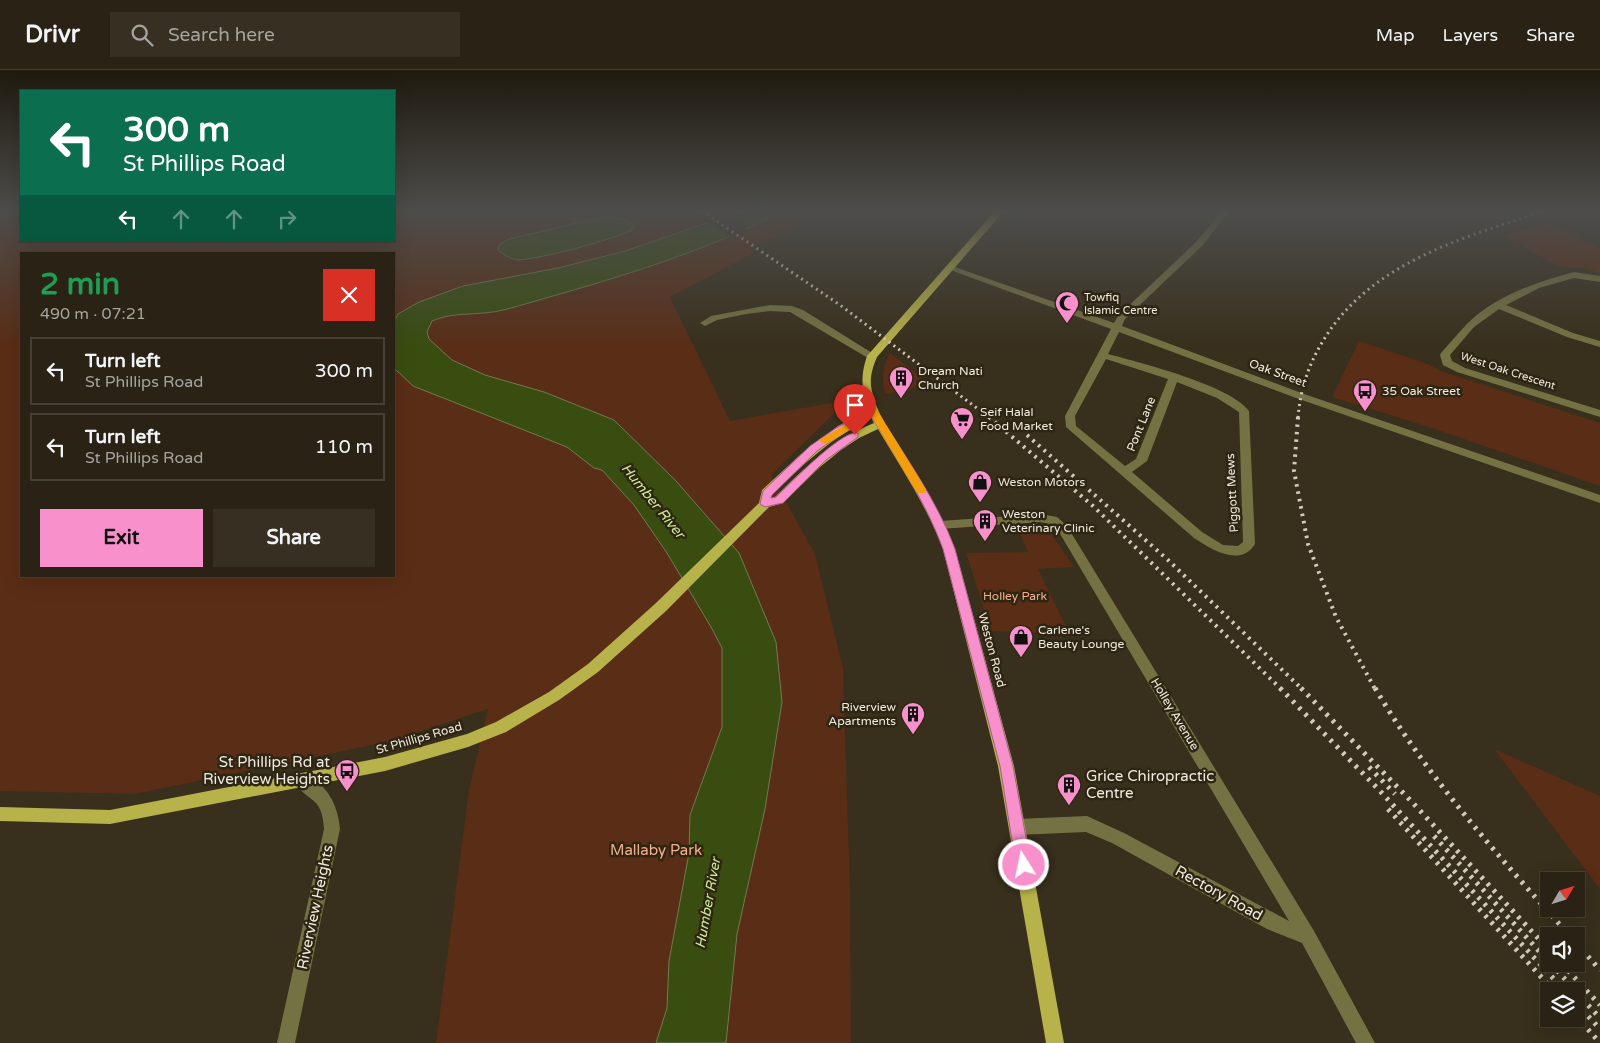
<!DOCTYPE html>
<meta charset="utf-8">
<style>
:root{--surface:#2a2315;--page:#362f22;--text:#f1f3f6;--muted:#a5a4a0;--line:#464034;--accent:#f890cb}
body{margin:0;font-family:"Varela Round",sans-serif;background:var(--page);color:var(--text);height:100vh;display:flex;flex-direction:column;font-size:19px;white-space:nowrap}
*{box-sizing:border-box;margin:0}
p{font-size:16px;color:var(--muted)}
.icon{flex:none;width:28px;height:28px;fill:none;stroke:currentColor;stroke-width:2;stroke-linecap:round;stroke-linejoin:round}
.map{position:relative;flex:1;overflow:hidden}
.drawer{position:absolute;left:20px;top:182px;width:375px;height:325px;display:flex;flex-direction:column;background:var(--surface);border-radius:0px;box-shadow:0 5px 20px #0002,0 0 0 1px var(--line)}
.drawer>*{flex:none}
.top-card{position:absolute;left:20px;top:20px;width:375px;height:152px;border-radius:0px;box-shadow:0 5px 20px #0002,0 0 0 1px var(--line);background:#0b6e4f;color:#fff;overflow:hidden}
.needle{width:32px;rotate:52deg}
.buttons{position:absolute;left:1540px;top:802px;display:grid;gap:10px}
.buttons a{display:grid;place-items:center;width:45px;height:45px;border-radius:0px;background:var(--surface);box-shadow:0 5px 20px #0002,0 0 0 1px var(--line);font-size:25px}
.pin{position:absolute;display:grid;place-items:center;width:42px;height:42px;color:#fff;margin:-51px -21px;border-radius:50% 50% 50% 0;rotate:-45deg;box-shadow:0 0 5px #0007}
.pin .icon{rotate:45deg}
.me{position:absolute;width:55px;margin:-28px;rotate:350deg;stroke-linejoin:round;filter:drop-shadow(0 0 4px #0008)}
.turn{display:flex;align-items:center;gap:18px;height:105px;padding:0 20px;font-size:22px}
.turn .icon{width:65px;height:65px;stroke-width:2.5}
.turn b{display:block;font-size:35px;line-height:42px}
.lanes{display:flex;align-items:center;height:48px;padding:0 20px;background:#0003;justify-content:center;gap:25px;direction:ltr}
.lanes .off{opacity:.35}
.round{display:grid;place-items:center;flex:none;width:52px;height:52px;border-radius:0px;background:var(--page)}
.head{display:flex;align-items:center;justify-content:space-between;height:85px;padding:0 20px}
h1{font-size:30px;font-weight:700;line-height:38px;color:#1e9e55}
.primary-button{display:flex;gap:10px;margin-top:auto;padding:10px 20px}
.primary-button a{flex:1;height:58px;border-radius:0px;background:var(--accent);color:#111;font-size:20px;font-weight:700;line-height:58px;text-align:center}
.primary-button a+a{background:var(--page);color:var(--text)}
ul{padding:0;list-style:none}
li{display:flex;align-items:center;gap:15px;height:68px;margin:0 10px 8px;padding:0 10px;border:2px solid var(--line);border-radius:0px}
li div{flex:1}
li b{display:block;font-size:19px}
li em{font-style:normal}
header{display:flex;align-items:center;gap:30px;box-sizing:border-box;height:70px;padding:0 25px;background:var(--surface);border-bottom:1px solid var(--line)}
header strong{font-size:24px}
nav{display:flex;gap:28px;margin-inline-start:auto;font-size:18px}
.search{width:350px;height:45px;background:var(--page);display:flex;align-items:center;gap:12px;box-sizing:border-box;padding:0 18px;border-radius:0px;color:var(--muted);font-size:19px}
.map>svg:first-child{display:block}
.green{fill:#5a2d16;fill-rule:evenodd}
.water{fill:#394d10;stroke:#707c4e}
.pier{fill:#382f1c}
.lines{fill:none;stroke-linecap:round;stroke-linejoin:round}
.minor{fill:#747243;fill-rule:evenodd}
.major{fill:#b7b24a;fill-rule:evenodd}
.rail-far2{stroke:#d1cbbe;stroke-width:3;stroke-dasharray:2 4;stroke-linecap:butt}
.rail-far1{stroke:#d1cbbe;stroke-width:4;stroke-dasharray:2.5 5;stroke-linecap:butt}
.rail{stroke:#d1cbbe;stroke-width:5;stroke-dasharray:3 6;stroke-linecap:butt}
.route{fill:#f890cb;stroke:#a15e84}
.slow{fill:#f59e0b}
.labels{text-anchor:middle;dominant-baseline:central;stroke-width:5;stroke-linejoin:round;paint-order:stroke}
.far-poi-label{font-size:11px;fill:#f0ebdf;stroke:#2e2513;text-anchor:start}
.far-street-label{font-size:11px;fill:#f0ebdf;stroke:#2e2513}
.poi-label{font-size:12px;fill:#f0ebdf;stroke:#2e2513;text-anchor:start}
.street-label{font-size:12px;fill:#f0ebdf;stroke:#2e2513}
.park-label{font-size:12px;fill:#f4ae8d;stroke:#2e2513}
.water-label{font-size:14px;font-style:italic;fill:#c9ec95;stroke:#2e2513}
.near-poi-label{font-size:15px;fill:#f0ebdf;stroke:#2e2513;text-anchor:end}
.near-park-label{font-size:15px;fill:#f4ae8d;stroke:#2e2513}
.near-street-label{font-size:15px;fill:#f0ebdf;stroke:#2e2513}
</style>
<header>
<strong>Drivr</strong>
<div class="search"><svg class="icon" aria-label="search" viewBox="0 0 24 24"><circle cx="10" cy="10" r="6"/><path d="M15 15l6 6"/></svg>Search here</div>
<nav><a>Map</a><a>Layers</a><a>Share</a></nav>
</header>
<div class="map">
<svg width="1600" height="973" viewBox="0 0 1600 973">
<rect width="100%" height="100%" fill="#382f1c"/>
<path class="green" d="M0 141H21V171H394V141H817L779 166 749 179 754 183 670 227 730 351 848 330 771 405 815 484 843 598 850 821 851 973H436L469 720 488 639 391 671 135 724 0 721ZM21 184H394V506H21Z
M1550 152 1600 179V203L1581 198 1560 197 1503 166Z
M1359 271 1428 294 1441 301 1600 353V416L1429 357 1332 327Z
M890 283 931 314 885 324C882 309 882 297 890 283Z
M1048 459 1074 497 1038 499 1070 564 991 561 966 483 1028 482 1019 462Z
M1494 679 1600 726V819Z"/>
<path class="water" d="M742 141H783C703 183 613 209 525 234 512 238 498 242 484 243 464 245 451 243 432 251L427 262 429 269 452 290 485 305 544 322 614 350 676 411 739 483 776 572 782 632 765 739 737 864 726 973H656L667 938 669 891 689 783 690 745 722 657V578L711 557 667 483 634 435 602 400 594 398 567 377 413 316 394 298V252L398 244 419 232 463 216 558 198 625 181Z
M599 148C611 147 624 146 634 155V158C623 168 535 190 518 190 510 189 503 184 498 180L500 174 509 169Z"/>
<path class="pier" d="M724 145 740 154 748 161 731 168 707 151Z"/>
<g class="lines">
<path class="minor" d="M1222 141H1230L1202 176 1125 249 1122 256 1304 324 1600 425V433L1296 328 1119 262 1108 284C1141 293 1230 315 1249 341L1255 474C1240 498 1211 479 1194 468L1066 357 1065 346 1111 259 945 198 946 196H952L1114 253 1118 246 1196 172ZM1106 289 1168 309 1136 389 1125 396 1076 356 1075 346ZM1177 312 1217 328 1239 342 1243 472 1238 476 1223 475 1202 462 1132 402 1147 391Z
M1574 202 1600 206V212L1574 208 1539 218 1506 235 1573 263 1600 271V277L1567 267 1499 239 1474 257 1450 285 1452 291 1465 298 1600 340V347L1457 302 1443 295 1440 285 1441 283C1450 273 1458 263 1467 254 1495 226 1536 212 1574 202Z
M770 235 792 236 803 240 877 286 872 289 868 288 790 242 770 241 746 244 717 250 705 256 700 253 711 246Z
M1040 444 1057 447 1067 456 1314 861 1375 973H1356L1302 873 1267 859 1112 773 1086 762 1017 765 1011 762 1009 757 1011 752 1017 749 1087 746 1124 763 1289 851 1059 462 1050 454 1040 452 940 459 934 455 940 451Z
M303 704C327 713 338 735 340 759L295 973H277L324 759C322 723 306 734 295 711L298 706Z"/>
<path class="major" d="M995 141H1004L877 287C873 296 870 306 871 316 875 342 891 363 904 384 923 415 942 445 955 479L1014 696 1064 973H1046L998 696 943 479C927 436 901 398 878 359L859 368 841 380 820 397 783 433 769 437 666 541 598 602 559 630 506 662 468 677 385 701 110 754 0 751V737L110 740 385 687 467 664 496 652 549 622 588 594 656 533 759 433 762 420 800 385 838 356 867 341C862 320 860 306 867 286ZM871 347 874 353C833 370 807 396 775 427L771 428 772 424C802 395 833 367 871 347Z"/>
<path class="rail-far2" d="M702 141 840 235 990 348
M1298 348C1300 322 1307 299 1320 276 1366 194 1461 168 1545 141"/>
<path class="rail-far1" d="M989 347 1093 436 1281 619
M1298 347 1294 401 1308 474 1336 547 1375 619
M1027 365 1168 490 1302 619"/>
<path class="rail" d="M1280 618 1380 721 1565 921
M1301 618 1412 732 1549 880
M1375 618C1428 708 1500 788 1570 866
M1369 697 1395 724
M1388 739 1554 921
M1434 766 1549 892
M1576 873 1600 900
M1551 894 1576 921
M1562 894 1600 935
M1576 922 1600 948
M1576 933 1600 959
M1576 946 1600 973"/>
</g>
<linearGradient id="sky" x2="0" y2="1"><stop stop-color="#1f1a0f"/><stop offset="0.51" stop-color="#4d4d4b"/><stop offset="1" stop-color="#4d4d4b" stop-opacity="0"/></linearGradient>
<rect width="1600" height="277" fill="url(#sky)"/>
<path class="route" d="M873 339 878 342C905 387 937 430 955 479L1013 696 1031 795 1029 800 1024 802 1018 800 1016 795 1000 696 943 479C926 432 897 390 872 347L843 363 817 381 772 425 771 428 776 427C789 415 842 359 858 363V367L826 390 783 433 765 437 760 434 763 421 810 376 836 358Z"/>
<path class="slow" d="M873 339 877 340 925 418 926 420 925 423H917L872 347 828 373 824 374 819 370Z"/>
<defs>
<g id="mosque-pin" transform="scale(1.25)"><path d="M0 17L-7.5 6A9.5 9.5 0 1 1 7.5 6Z" fill="#f890cb" stroke="#2e2513"/><path d="M3.5-4.9A6 6 0 1 0 3.5 4.9A5 5 0 1 1 3.5-4.9Z" fill="#111"/></g>
<g id="building-pin" transform="scale(1.25)"><path d="M0 17L-7.5 6A9.5 9.5 0 1 1 7.5 6Z" fill="#f890cb" stroke="#2e2513"/><path d="M-4-6H4V6H1V3H-1V6H-4ZM-2.5-4.3h1.7v1.8h-1.7ZM.8-4.3h1.7v1.8H.8ZM-2.5-1h1.7V.8h-1.7ZM.8-1h1.7V.8H.8Z" fill="#111"/></g>
<g id="bus-pin" transform="scale(1.25)"><path d="M0 17L-7.5 6A9.5 9.5 0 1 1 7.5 6Z" fill="#f890cb" stroke="#2e2513"/><path d="M-5-6H5V4H4V6H2V4H-2V6H-4V4H-5ZM-3.5-4V0h7V-4ZM-3.5 1.2v1.5H-2V1.2ZM2 1.2v1.5H3.5V1.2Z" fill="#111"/></g>
<g id="supermarket-pin" transform="scale(1.25)"><path d="M0 17L-7.5 6A9.5 9.5 0 1 1 7.5 6Z" fill="#f890cb" stroke="#2e2513"/><path d="M-6-5.5h2.5l.6 2H6L4.5 2H-2.5L-4.4-4H-6ZM-1.5 3.2a1.3 1.3 0 1 0 .1 0ZM3 3.2a1.3 1.3 0 1 0 .1 0Z" fill="#111"/></g>
<g id="shop-pin" transform="scale(1.25)"><path d="M0 17L-7.5 6A9.5 9.5 0 1 1 7.5 6Z" fill="#f890cb" stroke="#2e2513"/><path d="M-5-2.5h2.3a2.7 3.5 0 0 1 5.4 0H5L5.5 6h-11ZM-1.5-2.5h3a1.5 2.3 0 0 0-3 0Z" fill="#111"/></g>
</defs>
<g fill-rule="evenodd">
<use href="#mosque-pin" x="1067" y="233"/>
<use href="#building-pin" x="901" y="308"/>
<use href="#bus-pin" x="1365" y="321"/>
<use href="#supermarket-pin" x="962" y="349"/>
<use href="#shop-pin" x="980" y="412"/>
<use href="#building-pin" x="985" y="451"/>
<use href="#shop-pin" x="1021" y="567"/>
<use href="#building-pin" x="913" y="644"/>
<use href="#bus-pin" x="347" y="701"/>
<use href="#building-pin" x="1069" y="715"/>
</g>
<g class="labels">
<g class="far-poi-label">
<text x="1084" y="227">Towfiq<tspan x="1084" dy="13">Islamic Centre</tspan></text>
</g>
<g class="far-street-label">
<text transform="translate(1508 301) rotate(18)">West Oak Crescent</text>
</g>
<g class="poi-label">
<text x="918" y="301">Dream Nati<tspan x="918" dy="14">Church</tspan></text>
<text x="1382" y="321">35 Oak Street</text>
<text x="980" y="342">Seif Halal<tspan x="980" dy="14">Food Market</tspan></text>
<text x="998" y="412">Weston Motors</text>
<text x="1002" y="444">Weston<tspan x="1002" dy="14">Veterinary Clinic</tspan></text>
<text x="1038" y="560">Carlene's<tspan x="1038" dy="14">Beauty Lounge</tspan></text>
<text x="896" y="637" text-anchor="end">Riverview<tspan x="896" dy="14">Apartments</tspan></text>
</g>
<g class="street-label">
<text transform="translate(1278 303) rotate(20)">Oak Street</text>
<text transform="translate(1141 354) rotate(-68)">Pont Lane</text>
<text transform="translate(1232 423) rotate(-93)">Piggott Mews</text>
<text transform="translate(992 580) rotate(75)">Weston Road</text>
<text transform="translate(1175 644) rotate(59)">Holley Avenue</text>
<text transform="translate(419 668) rotate(-16)">St Phillips Road</text>
</g>
<g class="park-label">
<text x="1015" y="526">Holley Park</text>
</g>
<g class="water-label">
<text transform="translate(653 431) rotate(51)">Humber River</text>
<text transform="translate(708 833) rotate(-80)">Humber River</text>
</g>
<g class="near-poi-label">
<text x="330" y="692">St Phillips Rd at<tspan x="330" dy="17">Riverview Heights</tspan></text>
<text x="1086" y="706" text-anchor="start">Grice Chiropractic<tspan x="1086" dy="17">Centre</tspan></text>
</g>
<g class="near-park-label">
<text x="656" y="780">Mallaby Park</text>
</g>
<g class="near-street-label">
<text transform="translate(1219 823) rotate(29)">Rectory Road</text>
<text transform="translate(315 837) rotate(-78)">Riverview Heights</text>
</g>
</g>
</svg>
<div class="buttons">
<a><svg class="needle" viewBox="-14 -14 28 28"><path d="M0-13l5 13h-10z" fill="#e53935"/><path d="M0 13l5-13h-10z" fill="#a5a4a0"/></svg></a>
<a><svg class="icon" aria-label="sound" viewBox="0 0 24 24"><path d="M4 9h4l5-4v14l-5-4H4zM17 9q2 3 0 6"/></svg></a>
<a><svg class="icon" aria-label="layers" viewBox="0 0 24 24"><path d="M12 4l9 5-9 5-9-5zM3 14l9 5 9-5"/></svg></a>
</div>
<div class="pin" style="left:855px;top:365px;background:#d93025"><svg class="icon" aria-label="arrive" viewBox="0 0 24 24"><path d="M6 21V4h12l-3 4 3 4H6"/></svg></div>
<svg class="me" style="left:1024px;top:795px" viewBox="-20 -20 40 40"><circle r="17" fill="#f890cb" stroke="#fff" stroke-width="3"/><path d="M0-11L8 9 0 5-8 9z" fill="#fff"/></svg>
<div class="top-card">
<div class="turn"><svg class="icon" aria-label="left" viewBox="0 0 24 24"><path d="M17 20v-9H6M10 6l-5 5 5 5"/></svg><div><b>300 m</b>St Phillips Road</div></div>
<div class="lanes"><svg class="icon" aria-label="left" viewBox="0 0 24 24"><path d="M17 20v-9H6M10 6l-5 5 5 5"/></svg><svg class="icon off" aria-label="ahead" viewBox="0 0 24 24"><path d="M12 20V5M6 11l6-6 6 6"/></svg><svg class="icon off" aria-label="ahead" viewBox="0 0 24 24"><path d="M12 20V5M6 11l6-6 6 6"/></svg><svg class="icon off" aria-label="right" viewBox="0 0 24 24"><path d="M7 20v-9h11M14 6l5 5-5 5"/></svg></div>
</div>
<section class="drawer">
<div class="head"><div><h1>2 min</h1><p>490 m · 07:21</p></div><a class="round" style="background:#d93025;color:#fff"><svg class="icon" aria-label="close" viewBox="0 0 24 24"><path d="M6 6l12 12M18 6L6 18"/></svg></a></div>
<ul>
<li><svg class="icon" aria-label="left" viewBox="0 0 24 24"><path d="M17 20v-9H6M10 6l-5 5 5 5"/></svg><div><b>Turn left</b><p>St Phillips Road</p></div><em>300 m</em></li>
<li><svg class="icon" aria-label="left" viewBox="0 0 24 24"><path d="M17 20v-9H6M10 6l-5 5 5 5"/></svg><div><b>Turn left</b><p>St Phillips Road</p></div><em>110 m</em></li>
</ul>
<div class="primary-button"><a>Exit</a><a>Share</a></div>
</section>
</div>
